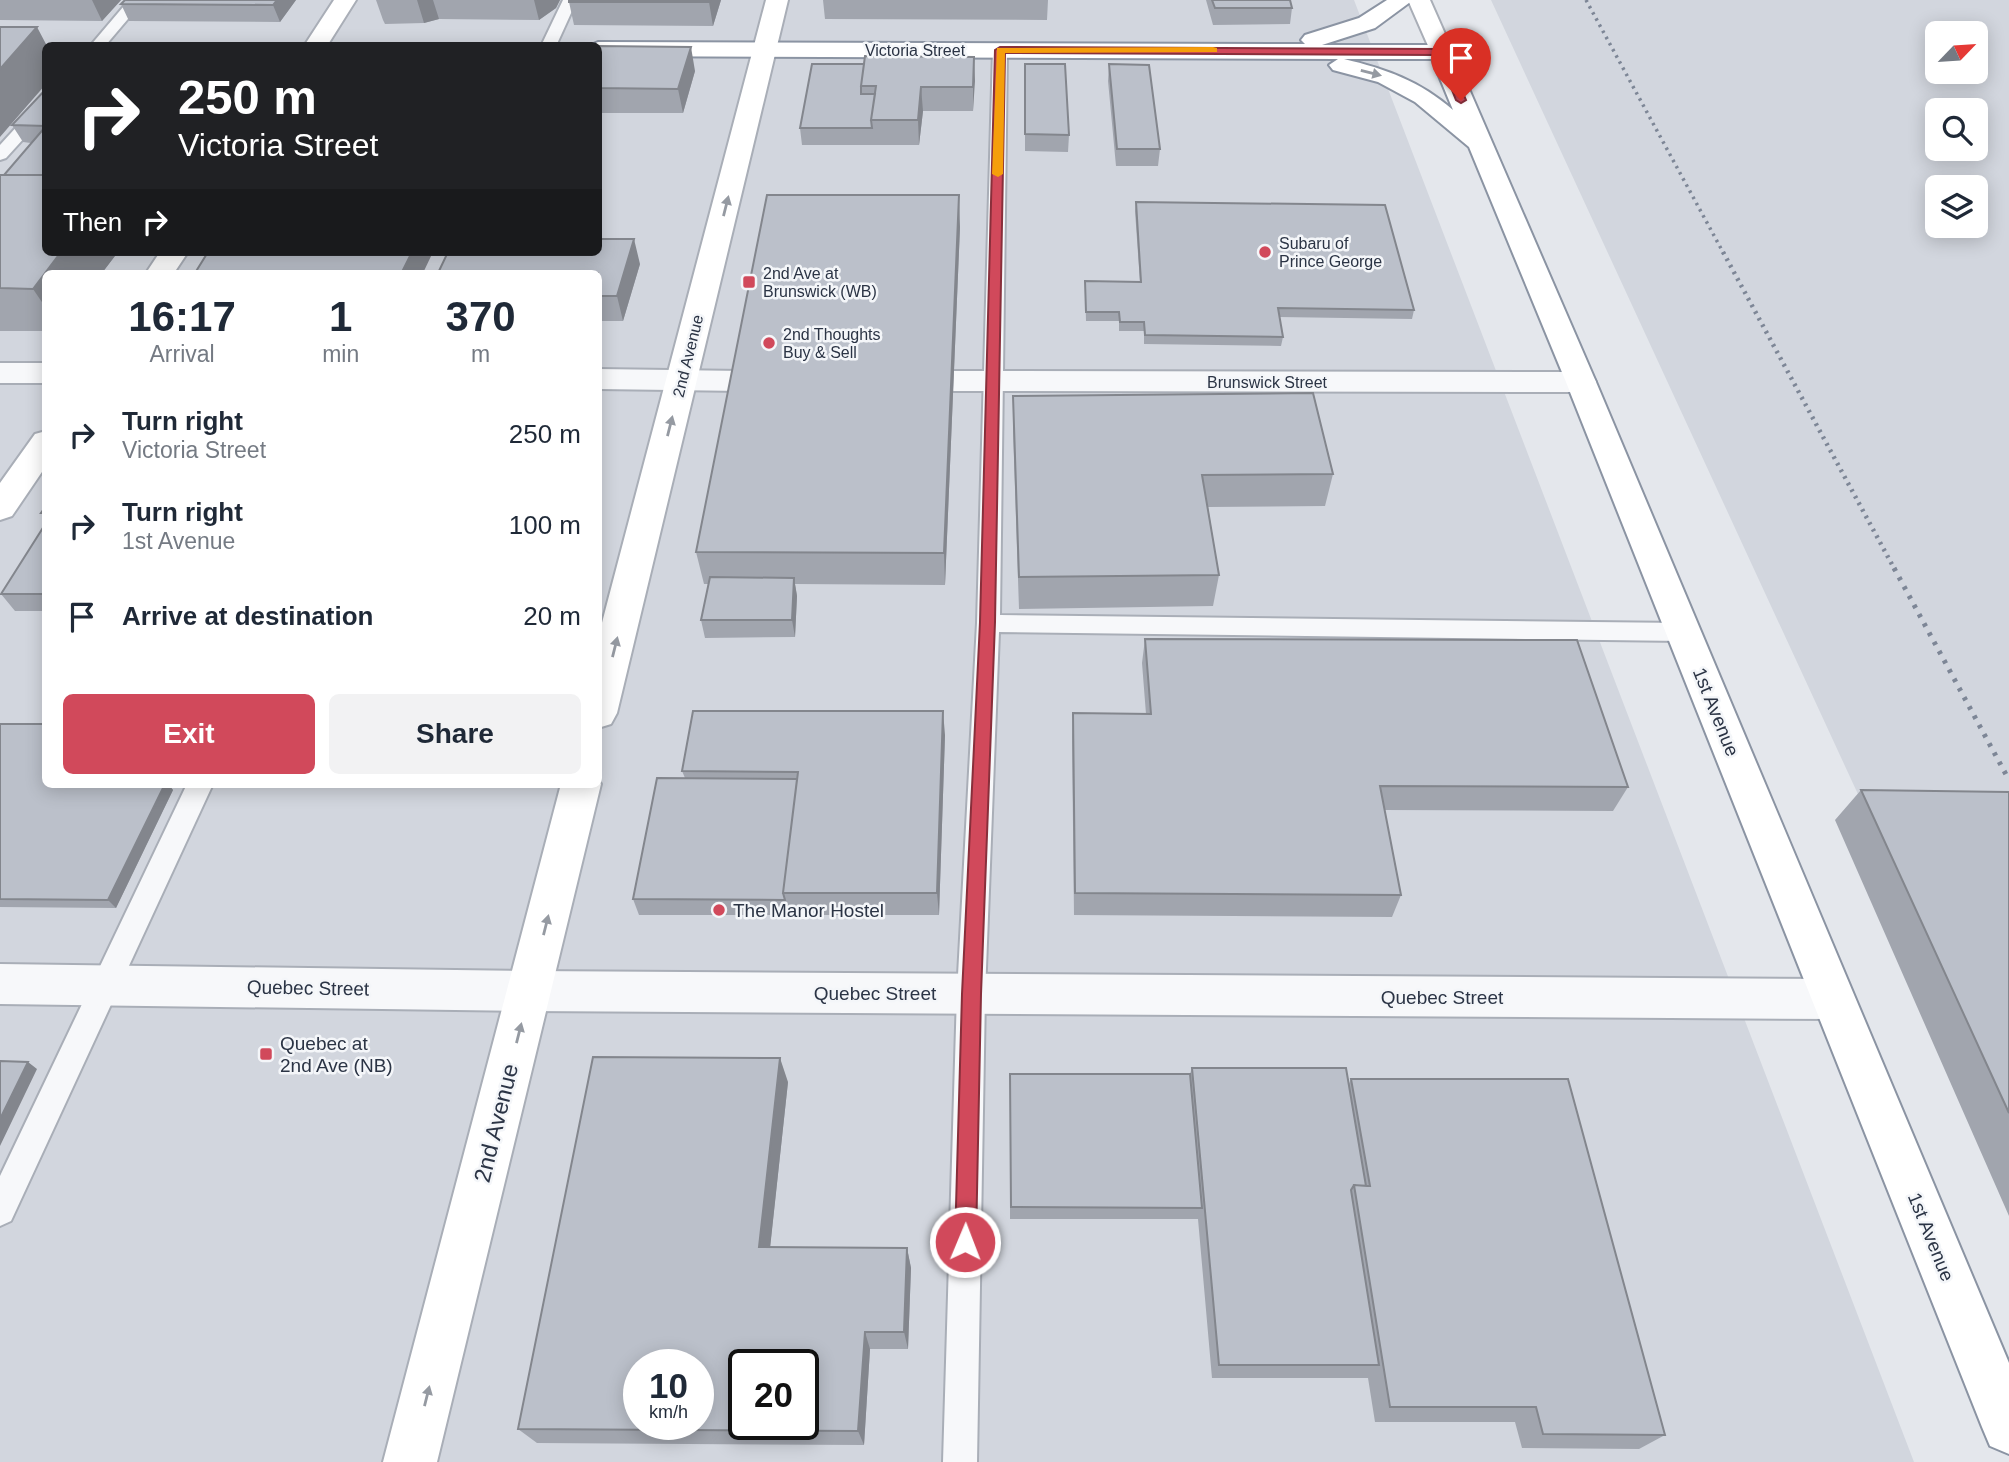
<!DOCTYPE html>
<style>
:root{--surface:#fff;--page:#f2f2f3;--text:#1f2937;--muted:#747a83;--accent:#d1495b}
body{margin:0;font-family:Arial,sans-serif;background:var(--page);color:var(--text);height:100vh;display:flex;flex-direction:column;font-size:26px;white-space:nowrap}
*{box-sizing:border-box;margin:0}
p{font-size:23px;color:var(--muted)}
.icon{flex:none;width:38px;height:38px;fill:none;stroke:currentColor;stroke-width:2;stroke-linecap:round;stroke-linejoin:round}
.map{position:relative;flex:1;overflow:hidden}
.panel{position:absolute;left:42px;top:270px;width:560px;height:518px;display:flex;flex-direction:column;background:var(--surface);border-radius:10px;box-shadow:0 4px 18px #0003}
.panel>*{flex:none}
.guide{position:absolute;left:42px;top:42px;width:560px;height:214px;border-radius:10px;box-shadow:0 4px 18px #0003;background:#202124;color:#fff;overflow:hidden}
.needle{width:46px;rotate:65deg}
.fabs{position:absolute;left:1925px;top:21px;display:grid;gap:14px}
.fabs a{display:grid;place-items:center;width:63px;height:63px;border-radius:10px;background:var(--surface);box-shadow:0 4px 18px #0003;font-size:35px}
.speed{position:absolute;left:623px;top:1349px;display:flex;gap:14px;font-size:35px;font-weight:700;text-align:center}
.speed>*{display:grid;place-content:center;width:91px;height:91px;border-radius:50%;background:var(--surface);box-shadow:0 4px 18px #0003;line-height:1}
.speed small{font-size:18px;font-weight:400}
.speed .limit{border:4px solid #111;border-radius:10px;background:#fff;color:#111}
.pin{position:absolute;display:grid;place-items:center;width:60px;height:60px;color:#fff;margin:-72px -30px;border-radius:50% 50% 50% 0;rotate:-45deg;box-shadow:0 0 7px #0007}
.pin .icon{rotate:45deg}
.me{position:absolute;width:77px;margin:-38px;rotate:1deg;stroke-linejoin:round;filter:drop-shadow(0 0 5px #0008)}
.turn{display:flex;align-items:center;gap:24px;height:147px;padding:0 21px;font-size:32px}
.turn .icon{width:91px;height:91px;stroke-width:2.5}
.turn b{display:block;font-size:49px;line-height:60px}
.then{display:flex;align-items:center;height:66px;padding:0 21px;background:#0003;gap:14px;font-size:26px}
.eta{display:flex;justify-content:space-evenly;align-items:center;height:119px;text-align:center}
.eta b{font-size:42px;font-weight:700;line-height:49px}
.action{display:flex;gap:14px;margin-top:auto;padding:14px 21px}
.action a{flex:1;height:80px;border-radius:10px;background:var(--accent);color:#fff;font-size:28px;font-weight:700;line-height:80px;text-align:center}
.action a+a{background:var(--page);color:var(--text)}
ul{padding:0;list-style:none}
li{display:flex;align-items:center;gap:21px;height:91px;padding:0 21px}
li div{flex:1}
li b{display:block;font-size:26px}
li em{font-style:normal}
.map>svg:first-child{display:block}
.built{fill:#d2d6de;fill-rule:evenodd}
.lines{fill:none;stroke-linecap:round;stroke-linejoin:round}
.lane-casing{stroke:#a9aeb7;stroke-width:4}
.street-casing{stroke:#a9aeb7;stroke-width:4}
.secondary-casing{stroke:#a9aeb7;stroke-width:4}
.highway-casing{stroke:#8b94a3;stroke-width:4}
.lane{fill:#f7f8fa;fill-rule:evenodd}
.street{fill:#f7f8fa;fill-rule:evenodd}
.secondary{fill:#fff;fill-rule:evenodd}
.highway{fill:#fff;fill-rule:evenodd}
.rail-far2{stroke:#7d8696;stroke-width:3.5;stroke-dasharray:2.5 4.5;stroke-linecap:butt}
.rail-far1{stroke:#7d8696;stroke-width:4.5;stroke-dasharray:2.5 5;stroke-linecap:butt}
.rail{stroke:#7d8696;stroke-width:5;stroke-dasharray:3.5 7;stroke-linecap:butt}
.wall{fill:#a1a5ae}
.shaded-wall{fill:#83868d}
.building{fill:#bbc0ca;stroke:#83868d;stroke-width:2;fill-rule:evenodd}
.oneway{fill:#959aa2}
.route{fill:#d1495b;stroke:#882f3b;stroke-width:2}
.slow{fill:#f59e0b}
.poi-dot{fill:#d1495b;stroke:#f4f6f9;stroke-width:2.5}
.labels{text-anchor:middle;dominant-baseline:central;stroke-width:5;stroke-linejoin:round;paint-order:stroke}
.far-street-label{font-size:16px;fill:#2b3445;stroke:#f4f6f9}
.far-poi-label{font-size:16px;fill:#2b3445;stroke:#f4f6f9;text-anchor:start}
.street-label{font-size:19px;fill:#2b3445;stroke:#f4f6f9}
.poi-label{font-size:19px;fill:#2b3445;stroke:#f4f6f9;text-anchor:start}
.near-street-label{font-size:23px;fill:#2b3445;stroke:#f4f6f9}
</style>
<div class="map">
<svg width="2009" height="1462" viewBox="0 0 2009 1462">
<rect width="100%" height="100%" fill="#e4e7ec"/>
<path class="built" d="M0 0H1354L1914 1462H0ZM46 46H598V252H46ZM46 273H598V784H46ZM639 1365H698V1424H639ZM744 1365H803V1424H744Z
M1491 0H2009V1121ZM1937 33H1976V72H1937ZM1937 110H1976V149H1937ZM1937 187H1976V226H1937Z"/>
<g class="lines">
<g class="lane-casing">
<path id="lane" d="M129 0H144L105 46H90Z
M563 0H577L556 46H541Z
M1000 46 1007 50 1000 615 1683 623 1691 626 1695 632 1691 638 1683 641 999 632 985 994 977 1462H943L957 994 977 623 993 50Z
M46 99V114L6 158 0 160V145L40 101Z
M187 784H213L11 1221 0 1226V1176Z"/>
</g>
<g class="street-casing">
<path id="street" d="M0 363H46V383H0Z
M598 369 743 371 754 374 758 381 754 388 743 391 598 389Z
M954 371 1581 372 1592 375 1596 382 1592 389 1581 392 954 391 943 388 939 381 943 374Z
M0 964 529 971 1833 979 1849 985 1855 999 1849 1013 1833 1019 529 1011 0 1004Z"/>
</g>
<g class="secondary-casing">
<path id="secondary" d="M334 0H356L327 46H304Z
M766 0H788L617 713 611 724 598 728V638Z
M1408 0H1430L1453 52 1449 57H1433Z
M160 252H188L174 273H146Z
M46 431V466L12 516 0 520V483L35 434Z
M598 779 601 784 437 1462H383L561 784H598Z"/>
</g>
<g class="highway-casing">
<path id="highway" d="M1387 0H1413L1375 28 1322 45H1441L1449 47 1453 52 1596 382 2009 1363V1454L1990 1446 1982 1427 1566 382 1469 147 1415 102 1378 82 1333 70 1329 65 1338 59 598 56V46H589L598 42 1305 44 1301 40 1305 35 1359 18ZM1344 59H1432L1453 110C1420 81 1386 69 1344 59Z"/>
</g>
<use href="#lane" class="lane"/>
<use href="#street" class="street"/>
<use href="#secondary" class="secondary"/>
<use href="#highway" class="highway"/>
<path class="rail-far2" d="M1586 0 1724 254"/>
<path class="rail-far1" d="M1723 252 1895 570"/>
<path class="rail" d="M1894 568 2009 780"/>
</g>
<path class="wall" d="M0 0H121L102 21 0 20Z
M296 0 280 22 129 21 121 4Z
M376 0H560L556 8 539 20 439 19 424 23 385 24 383 20Z
M569 0H721L713 26 574 25 569 2Z
M823 0H1048L1047 20 825 19Z
M1206 0H1290L1292 8 1290 24 1213 25Z
M598 46 695 71 683 113H598Z
M974 57 973 111H923L919 145H802L800 128 864 64Z
M1025 64 1069 135 1068 152 1025 151Z
M1109 64 1160 149 1158 166H1116L1108 81Z
M46 89V252H118L102 273H46V331H0V175H4L31 143 23 142 12 125Z
M1136 202 1414 310 1412 319 1279 317 1283 337 1281 346 1144 344V331H1119V321H1086L1085 281 1140 282 1135 211Z
M960 227 945 585 795 584 797 596 795 637 705 638 701 620 709 584H704L696 552Z
M640 264 623 321H598V273Z
M1013 396 1333 474 1325 506 1208 507 1219 575 1213 606 1019 609 1013 429Z
M46 523V611H15L1 594Z
M1145 639 1628 787 1613 811 1384 810 1401 895 1392 917 1074 915 1072 737 1073 713 1146 714 1142 663Z
M0 724 46 784H168L173 790 116 908 0 907Z
M945 735 939 915H639L633 899 685 778 682 771Z
M1861 790 2009 792V1216L1835 820Z
M1192 1068 1349 1084 1351 1079 1665 1435 1639 1449 1522 1448 1515 1422H1375L1368 1378H1212L1198 1219H1010V1074H1190Z
M788 1082 770 1247 907 1248 911 1268 908 1349H870L864 1445 537 1443 518 1429Z"/>
<path class="shaded-wall" d="M92 0H121L102 21Z
M277 0H296L280 22 273 5Z
M417 0H433L439 19 424 23Z
M534 0H560L556 8 539 20Z
M710 0H721L713 26 709 2Z
M37 27 47 46H46V84L0 137V69Z
M691 47 695 71 683 113 678 89Z
M974 57 975 81 973 111V87Z
M921 87 923 111 919 145 918 120Z
M959 195 960 227 945 585 944 553Z
M634 239 640 264 623 321 617 296Z
M61 252H118L102 273H46V308L33 289Z
M412 252H433L423 273H402Z
M794 578 797 596 795 637 792 620Z
M943 711 945 735 939 915 937 893Z
M165 784H168L173 790 116 908 108 900Z
M780 1058 788 1082 768 1267 759 1247Z
M28 1062 37 1069 0 1146V1119Z
M907 1248 911 1268 908 1349 904 1332Z
M865 1332 870 1349 864 1445 858 1431Z"/>
<path class="building" d="M125 0H277L273 5 121 4Z
M569 0H710L709 2H569Z
M1212 0H1290L1292 8H1215Z
M0 27H37L0 69Z
M598 46 691 47 678 89 598 88Z
M865 56 974 57 973 87H921L918 120H871L876 86H861Z
M812 64H864L861 86V94H875L871 120 872 128H800Z
M1025 64H1065L1069 135 1025 134Z
M1109 64 1149 65 1160 149H1117Z
M46 89V126L12 125Z
M46 126V175H4Z
M0 175H46V252H61L33 289 0 288Z
M767 195H959L944 553 696 552Z
M1136 202 1385 205 1414 310 1278 308 1283 337 1145 335 1144 322H1120L1119 312H1086L1085 281 1141 282Z
M598 239H634L617 296H598V273H438L448 252H598Z
M208 252H412L402 272 195 273Z
M1313 393 1333 474 1202 475 1219 575 1019 577 1013 396Z
M46 506V513H41Z
M46 523V594H1Z
M710 577 794 578 792 620H701Z
M1145 639 1577 640 1628 787 1380 786 1401 895 1075 893 1073 713 1151 714Z
M693 711H943L937 893H783L798 772 682 771Z
M0 724H46V784H165L108 900 0 899Z
M657 778 797 779 783 893 785 900 633 899Z
M1861 790 2009 792V1113Z
M593 1057 780 1058 759 1247 907 1248 904 1332H865L858 1431 518 1429ZM639 1365H698V1424H639ZM744 1365H803V1424H744Z
M0 1061 28 1062 0 1119Z
M1192 1068H1346L1366 1186 1354 1185 1351 1190 1379 1365H1219Z
M1010 1074H1190L1202 1208 1011 1207Z
M1351 1079H1568L1665 1435 1543 1434 1536 1407H1390L1354 1185 1370 1186Z"/>
<defs><path id="oneway-solid" d="M-6-.8H1V-3.2L6.5 0L1 3.2V.8H-6Z" transform="scale(1.75)"/></defs>
<g class="oneway">
<use href="#oneway-solid" transform="translate(1371 73) rotate(14)"/>
<use href="#oneway-solid" transform="translate(726 206) rotate(-76)"/>
<use href="#oneway-solid" transform="translate(670 426) rotate(-76)"/>
<use href="#oneway-solid" transform="translate(615 647) rotate(-76)"/>
<use href="#oneway-solid" transform="translate(546 925) rotate(-76)"/>
<use href="#oneway-solid" transform="translate(519 1033) rotate(-76)"/>
<use href="#oneway-solid" transform="translate(427 1396) rotate(-76)"/>
</g>
<path class="route" d="M1000 47 1441 49 1446 52 1466 100 1461 103 1456 100 1438 55 1005 53 995 622 981 994 976 1242 973 1249 965 1252 958 1249 955 1242 962 994 980 622 995 50Z"/>
<path class="slow" d="M1213 47 1217 48V52L1005 53 1003 174 998 177 992 174 997 48Z"/>
<g class="poi-dot">
<circle cx="1265" cy="252" r="7"/>
<rect x="742" y="275" width="14" height="14" rx="3.5"/>
<circle cx="769" cy="343" r="7"/>
<circle cx="719" cy="910" r="7"/>
<rect x="259" y="1047" width="14" height="14" rx="3.5"/>
</g>
<g class="labels">
<g class="far-street-label">
<text x="915" y="50">Victoria Street</text>
<text transform="translate(688 356) rotate(-76)">2nd Avenue</text>
<text x="1267" y="382">Brunswick Street</text>
</g>
<g class="far-poi-label">
<text x="1279" y="243">Subaru of<tspan x="1279" dy="18">Prince George</tspan></text>
<text x="763" y="273">2nd Ave at<tspan x="763" dy="18">Brunswick (WB)</tspan></text>
<text x="783" y="334">2nd Thoughts<tspan x="783" dy="18">Buy &amp; Sell</tspan></text>
</g>
<g class="street-label">
<text transform="translate(1716 712) rotate(68)">1st Avenue</text>
<text transform="translate(308 988) rotate(1)">Quebec Street</text>
<text x="875" y="993">Quebec Street</text>
<text x="1442" y="997">Quebec Street</text>
<text transform="translate(1931 1237) rotate(68)">1st Avenue</text>
</g>
<g class="poi-label">
<text x="733" y="910">The Manor Hostel</text>
<text x="280" y="1043">Quebec at<tspan x="280" dy="22">2nd Ave (NB)</tspan></text>
</g>
<g class="near-street-label">
<text transform="translate(496 1123) rotate(-76)">2nd Avenue</text>
</g>
</g>
</svg>
<div class="fabs">
<a><svg class="needle" viewBox="-14 -14 28 28"><path d="M0-13l5 13h-10z" fill="#e53935"/><path d="M0 13l5-13h-10z" fill="#747a83"/></svg></a>
<a><svg class="icon" aria-label="search" viewBox="0 0 24 24"><circle cx="10" cy="10" r="6"/><path d="M15 15l6 6"/></svg></a>
<a><svg class="icon" aria-label="layers" viewBox="0 0 24 24"><path d="M12 4l9 5-9 5-9-5zM3 14l9 5 9-5"/></svg></a>
</div>
<div class="speed"><div>10<small>km/h</small></div><div class="limit">20</div></div>
<div class="pin" style="left:1461px;top:100px;background:#d93025"><svg class="icon" aria-label="arrive" viewBox="0 0 24 24"><path d="M6 21V4h12l-3 4 3 4H6"/></svg></div>
<svg class="me" style="left:965px;top:1242px" viewBox="-20 -20 40 40"><circle r="17" fill="#d1495b" stroke="#fff" stroke-width="3"/><path d="M0-11L8 9 0 5-8 9z" fill="#fff"/></svg>
<div class="guide">
<div class="turn"><svg class="icon" aria-label="right" viewBox="0 0 24 24"><path d="M7 20v-9h11M14 6l5 5-5 5"/></svg><div><b>250 m</b>Victoria Street</div></div>
<div class="then">Then<svg class="icon" aria-label="right" viewBox="0 0 24 24"><path d="M7 20v-9h11M14 6l5 5-5 5"/></svg></div>
</div>
<section class="panel">
<div class="eta">
<div><b>16:17</b><p>Arrival</p></div>
<div><b>1</b><p>min</p></div>
<div><b>370</b><p>m</p></div>
</div>
<ul>
<li><svg class="icon" aria-label="right" viewBox="0 0 24 24"><path d="M7 20v-9h11M14 6l5 5-5 5"/></svg><div><b>Turn right</b><p>Victoria Street</p></div><em>250 m</em></li>
<li><svg class="icon" aria-label="right" viewBox="0 0 24 24"><path d="M7 20v-9h11M14 6l5 5-5 5"/></svg><div><b>Turn right</b><p>1st Avenue</p></div><em>100 m</em></li>
<li><svg class="icon" aria-label="arrive" viewBox="0 0 24 24"><path d="M6 21V4h12l-3 4 3 4H6"/></svg><div><b>Arrive at destination</b></div><em>20 m</em></li>
</ul>
<div class="action"><a>Exit</a><a>Share</a></div>
</section>
</div>
